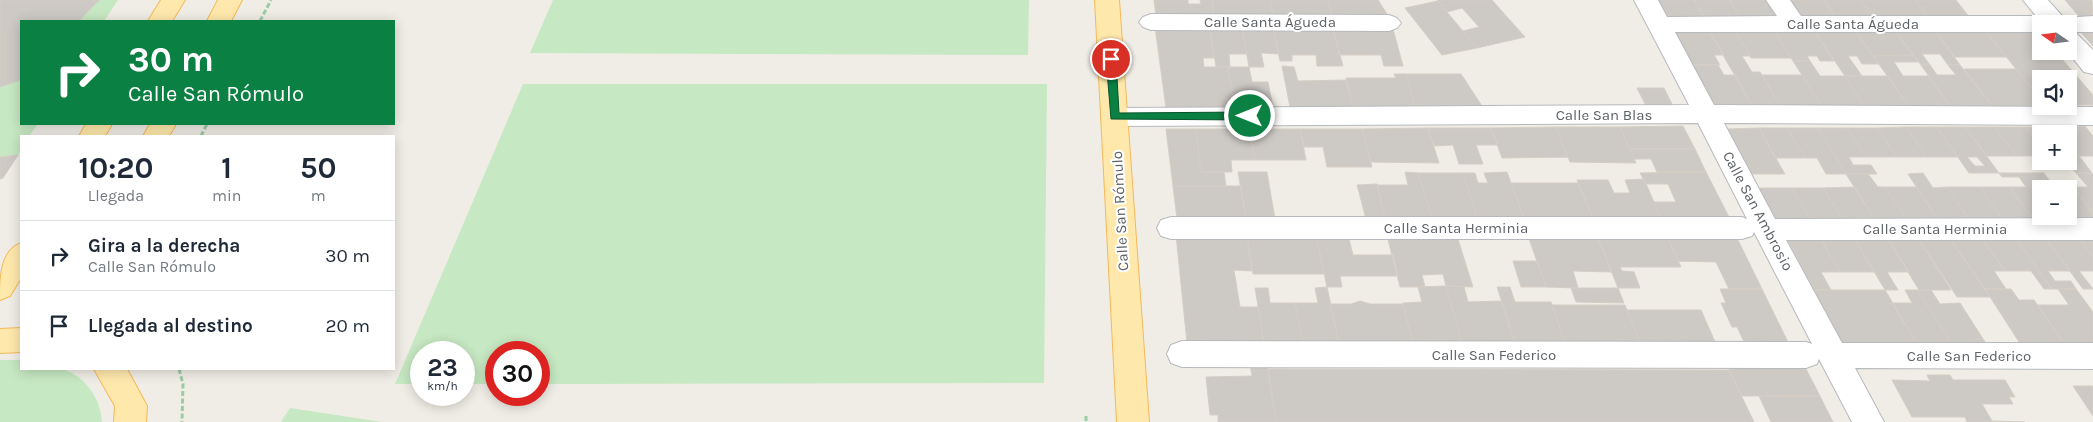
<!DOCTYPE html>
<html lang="es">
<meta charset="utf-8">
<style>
:root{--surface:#fff;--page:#f2f2f3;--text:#1f2937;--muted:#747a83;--line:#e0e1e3}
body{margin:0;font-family:Karla,sans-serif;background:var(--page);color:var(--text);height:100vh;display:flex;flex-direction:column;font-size:19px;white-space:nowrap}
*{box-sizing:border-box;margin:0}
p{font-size:16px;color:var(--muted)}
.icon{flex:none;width:28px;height:28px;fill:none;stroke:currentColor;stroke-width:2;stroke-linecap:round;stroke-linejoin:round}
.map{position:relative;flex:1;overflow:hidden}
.panel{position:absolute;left:20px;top:135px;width:375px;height:235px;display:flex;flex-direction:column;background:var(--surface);border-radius:0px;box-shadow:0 2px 12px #0003}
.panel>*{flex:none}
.guide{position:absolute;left:20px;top:20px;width:375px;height:105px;border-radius:0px;box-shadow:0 2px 12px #0003;background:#0b8043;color:#fff;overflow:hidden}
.needle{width:32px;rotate:284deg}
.buttons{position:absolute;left:2032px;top:15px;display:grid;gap:10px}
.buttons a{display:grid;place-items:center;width:45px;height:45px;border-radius:0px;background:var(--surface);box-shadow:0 2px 12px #0003;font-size:25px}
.speed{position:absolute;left:410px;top:341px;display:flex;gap:10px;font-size:25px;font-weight:700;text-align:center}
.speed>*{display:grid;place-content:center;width:65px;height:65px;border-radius:50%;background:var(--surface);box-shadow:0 2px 12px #0003;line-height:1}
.speed small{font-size:12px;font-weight:400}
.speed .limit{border:8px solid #d22;background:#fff;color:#111}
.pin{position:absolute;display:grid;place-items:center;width:42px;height:42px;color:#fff;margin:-21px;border:2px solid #fff;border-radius:50%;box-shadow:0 1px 5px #0007}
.me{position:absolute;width:55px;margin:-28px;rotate:270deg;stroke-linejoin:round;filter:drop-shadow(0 0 4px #0008)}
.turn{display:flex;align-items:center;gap:18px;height:105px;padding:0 25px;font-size:22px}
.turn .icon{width:65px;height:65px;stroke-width:2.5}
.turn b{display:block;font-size:35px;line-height:42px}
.eta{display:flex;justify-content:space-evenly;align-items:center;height:85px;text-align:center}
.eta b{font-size:30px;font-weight:700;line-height:35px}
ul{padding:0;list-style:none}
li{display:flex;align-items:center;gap:15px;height:70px;padding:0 25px;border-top:1px solid var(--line)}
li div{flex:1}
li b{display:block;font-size:19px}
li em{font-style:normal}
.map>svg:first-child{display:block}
.green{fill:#c6e8c2}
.building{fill:#cdc9c5;stroke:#d5cec4;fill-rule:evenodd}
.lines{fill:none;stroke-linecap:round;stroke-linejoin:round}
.minor-casing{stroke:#b6b9bd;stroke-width:2}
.major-casing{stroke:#f6b859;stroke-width:2}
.path{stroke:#9bcca4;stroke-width:3;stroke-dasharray:5 2.5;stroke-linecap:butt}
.minor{fill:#fff;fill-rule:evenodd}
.major{fill:#ffe8ac;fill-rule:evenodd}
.route{fill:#0b8043;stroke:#07532c}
.labels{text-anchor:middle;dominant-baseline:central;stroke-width:4;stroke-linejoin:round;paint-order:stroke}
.street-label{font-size:15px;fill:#5d6266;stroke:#fff}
</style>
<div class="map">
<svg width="2093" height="422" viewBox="0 0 2093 422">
<rect width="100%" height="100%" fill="#f0ede6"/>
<path class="green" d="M99 0H118L104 21H79Z
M553 0H1029L1028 55 530 53Z
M21 80V124H38L29 136H21V149L18 155 0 157V87Z
M523 84H1047L1044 383 539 384V352H496V384H464V352H421V384H395Z
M0 360H21V369C33 369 55 366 65 370 86 377 101 400 102 422H0Z
M290 408 382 422H281Z"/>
<path class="building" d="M0 0H99L79 21H21V80L0 87Z
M1154 0H1188V4H1201L1200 0H1212L1214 16H1156Z
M1212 0H1270L1273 16H1214Z
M1270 0H1328L1332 17 1273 16Z
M1328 0H1378L1389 17H1332Z
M1437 0H1492L1525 37 1477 48 1463 31 1479 27 1462 8 1447 12Z
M1659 0H1694L1705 18 1669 19Z
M1694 0H1730L1741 18H1705Z
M1730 0H1766L1777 18H1741Z
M1787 0H1824L1837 20H1800Z
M1824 0H1861L1875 20H1837Z
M1861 0H1915L1929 18 1875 20Z
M1915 0H1956L1970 18H1929Z
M2065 0H2092L2093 20H2082Z
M1438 1 1447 12 1477 48 1442 55 1405 8Z
M1155 27 1210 28 1214 58H1203L1204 67H1228L1234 107 1166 108Z
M1210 28H1242L1247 54H1229L1230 67H1216Z
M1242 28H1273L1279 54 1261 53 1264 67H1249Z
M1273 28 1333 29 1343 66H1317L1316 55H1292V61H1280Z
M1893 28 1913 55 1873 56 1854 29Z
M1893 28H1933L1960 65H1948L1940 54H1922L1930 65H1921Z
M1933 28H1983L2006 57H1955Z
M1983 28H2035L2041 35V51H2055L2093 95V105H2069V79H2041V100Z
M1333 29H1393L1403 66H1384L1381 55H1339Z
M1708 29H1734L1750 56H1742L1752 72H1760L1781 107H1753Z
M1708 29 1724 55H1714L1720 65H1693L1674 30Z
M1734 29H1773L1791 58H1751Z
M1773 29H1813L1834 61H1820L1817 56H1807L1810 61H1793Z
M1813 29H1854L1879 64H1862L1857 56H1848L1862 76H1845Z
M2078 29H2093V46Z
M1913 55 1918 62H1894L1903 76H1928L1950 106H1909L1873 56Z
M1793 61H1810L1820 76H1845L1865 107H1822Z
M1693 65H1718L1724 75H1735L1753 107H1716Z
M1921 65H1930L1937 75H1956L1948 65H1960L1992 106H1950Z
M1282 66 1294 67 1298 81 1346 80 1353 107H1290Z
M1228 67H1249L1252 82H1268L1273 107H1234Z
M1964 69H2016L2041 100V106H1992Z
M1394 74H1406L1415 106 1353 107 1346 78H1396Z
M1406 74H1461L1482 106H1415Z
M1762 75H1802L1822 107H1781Z
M1845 76H1887L1909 106 1865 107Z
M1637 88H1664L1673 106H1646Z
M1683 126 1695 149H1630L1620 127Z
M2085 126 2093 136V156H2079L2069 144V134H2061L2055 127Z
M1556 127 1568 157 1502 158 1491 128Z
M1556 127H1620L1636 163 1570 162Z
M1906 127H1937L1958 157H1927Z
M1906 127 1927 157H1897L1877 128Z
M1937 127H1965L1999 173H1969ZM1967 157H1977L1985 166H1975Z
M1965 127H1994L2017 156H1987Z
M1994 127H2025L2041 147V156H2017Z
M2025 127H2055L2061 134H2041V147Z
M1428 128H1491L1498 145H1476L1483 164H1459L1453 145 1434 146Z
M1428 128 1439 163 1371 162 1362 129Z
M1759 128H1787L1805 158H1775Z
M1759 128 1782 169 1785 174H1752L1728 129Z
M1787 128H1818L1846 174H1826L1817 158H1805Z
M1818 128H1847L1866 157H1849L1853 165H1871L1877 174H1846Z
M1847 128H1877L1897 157H1866Z
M1166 129H1196L1201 172H1224L1226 186H1173Z
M1196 129H1250L1255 160H1231L1232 172H1201Z
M1250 129H1300L1306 160H1255Z
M1300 129H1362L1372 167H1327L1323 147H1304Z
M2069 144 2079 156 2092 173H2076L2067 161H2069Z
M1630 149H1695L1706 172H1657L1651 159H1634Z
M18 155 3 178 0 179V157Z
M1238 172H1267L1275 219H1246Z
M1405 172 1418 173 1432 218H1385L1377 185H1408Z
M1507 172 1524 218H1477L1463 173H1475L1478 183H1488L1484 173Z
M1706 172 1730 219 1661 218 1654 202H1676L1668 184H1646L1640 173Z
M1418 173H1463L1477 218H1432Z
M1923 173 1933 188 1947 187 1970 220H1938L1908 174Z
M1999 173H2030L2042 189 2041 216H2063L2066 220H2034L2009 187H2026L2019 177H2002Z
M2030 173H2044L2054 187H2073L2093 213V220H2066L2063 216H2069V189H2042Z
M2076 173 2093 174V213L2073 187H2088Z
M1846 174H1868L1878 187H1885L1907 220H1875Z
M1644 179 1661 218H1593L1577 180H1608L1614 193H1630L1625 180Z
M1511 183H1578L1593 218H1524Z
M1377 184 1385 218 1366 219 1357 185Z
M1173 186H1241L1246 219H1177Z
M1855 187 1875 220 1844 221 1823 188Z
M1885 187H1916L1938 220H1907Z
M1947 187H1980L2003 220H1970Z
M1980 187H2009L2034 220H2003Z
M1759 188H1792L1811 221H1777Z
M1792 188H1823L1844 221H1811Z
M1176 235H1247L1252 271 1234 270 1240 307H1258L1264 343H1187Z
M1247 235H1316L1324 274H1253Z
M1316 235H1348L1353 255H1393L1398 276H1340L1342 287H1327Z
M1387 236H1457L1473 287 1446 286 1443 274 1422 275 1425 287H1400Z
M1528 236H1597L1612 272 1573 271 1578 288 1546 287Z
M1597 236H1667L1681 267H1620L1622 271 1634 272 1640 288H1618Z
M1667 236H1736L1762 289H1729L1716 262 1678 261Z
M1853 236 1874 272H1840L1820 237Z
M1853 236H1886L1909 272H1887L1898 290H1885Z
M1886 236H1917L1951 290H1919Z
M1917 236H1948L1990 297H1957Z
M1948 236H1980L2005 271H1994L2006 289H1985Z
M1980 236H2014L2052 289H2044L2031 271H2005Z
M2014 236H2044L2070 271H2048L2055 281H2071L2076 289H2052Z
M2044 236H2077L2093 257V271H2079L2093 289H2083Z
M2077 236H2093V257Z
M1786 237H1820L1840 272H1821L1831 290H1814Z
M1513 261H1537L1546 287H1521Z
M1446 286 1464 287 1468 302 1501 301 1515 343H1462Z
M1446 286 1462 343H1413L1403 303 1422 302 1418 287Z
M1327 287 1339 343H1303L1295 303H1318L1315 288Z
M1497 287H1510L1515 302H1551L1565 343H1515Z
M1255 288H1268L1270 303H1295L1303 343H1264Z
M1571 288H1618L1624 303 1576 302Z
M1720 289H1762L1789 344H1745L1737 327H1732L1721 303H1726Z
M1985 289H2011L2019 300H2034L2065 345H2021Z
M2058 289H2076L2093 312V344L2065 345 2037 305H2069Z
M1814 290H1885L1918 345 1844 346Z
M1905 290H1917L1953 345H1918L1892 303H1912Z
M1917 290H1931L1940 304 1960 303 1987 345H1953Z
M1360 301 1370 304H1403L1413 343H1339L1330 304H1351Z
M1552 305H1625L1640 343H1565Z
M1627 310H1701L1716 344 1640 343Z
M1250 364H1267L1276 422H1218V415H1210L1206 377 1252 376Z
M1727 365H1804L1820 396H1742Z
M1268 369 1729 370 1754 422H1276Z
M1927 375H1950L1953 380H2005L2015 397H2009L2013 404H1982L1992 421 2025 422H1967L1965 417H1912L1892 380 1930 381Z
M2073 386H2093V416Z
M1759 396H1820L1833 422H1771Z"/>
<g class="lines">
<g class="minor-casing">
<path id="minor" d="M1634 0H1658L1667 17 1777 16 1766 0H1790L1801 16H2036L2023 0H2048L2064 18 2093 16V32H2075L2093 50V74L2084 72 2067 51H2069V24H2041V31L2037 32H1675L1714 105 2093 107V125L1724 123 1775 219 2093 218V240H1786L1842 343H2093V369L1855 368 1884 422H1852L1819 359 1817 364 1806 368 1182 367 1171 363 1167 354 1171 345 1182 341 1806 342 1812 344 1754 232 1752 236 1742 239H1171L1161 236 1157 228 1161 220 1171 217H1742L1747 219 1698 123 1114 126 1105 123 1101 117 1105 111 1114 108 1689 105Z
M1151 14 1389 15 1397 18 1401 23 1397 28 1389 31 1151 30 1143 27 1139 22 1143 17Z"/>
</g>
<g class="major-casing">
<path id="major" d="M161 0H185L172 21H148Z
M218 0H242L231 21H207Z
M1095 0H1119L1149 422H1117Z
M86 124H112L105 136H79Z
M150 124H176L169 136H143Z
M21 243V278L10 296 0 300C0 278 0 251 21 243Z
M21 328V352L0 353V329Z
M94 369H127L147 406 146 422H114L115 406Z"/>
</g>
<path class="path" d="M260 21 271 0
M201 136 207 124
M179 369 183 384 182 422
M1086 416V422"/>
<use href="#minor" class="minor"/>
<use href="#major" class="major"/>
</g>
<path class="route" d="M1111 56 1116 59 1119 113 1250 112 1255 116 1250 120 1111 119 1106 59Z"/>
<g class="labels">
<g class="street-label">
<text x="1270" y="22">Calle Santa Águeda</text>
<text x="1853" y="24">Calle Santa Águeda</text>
<text x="1604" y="115">Calle San Blas</text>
<text transform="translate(1120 211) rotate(-93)">Calle San Rómulo</text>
<text transform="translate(1758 211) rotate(62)">Calle San Ambrosio</text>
<text x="1456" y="228">Calle Santa Herminia</text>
<text x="1935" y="229">Calle Santa Herminia</text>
<text x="1494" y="355">Calle San Federico</text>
<text x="1969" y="356">Calle San Federico</text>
</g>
</g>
</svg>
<div class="buttons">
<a><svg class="needle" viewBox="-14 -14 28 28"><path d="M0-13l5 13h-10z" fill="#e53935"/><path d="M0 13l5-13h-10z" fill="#747a83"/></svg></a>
<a><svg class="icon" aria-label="sound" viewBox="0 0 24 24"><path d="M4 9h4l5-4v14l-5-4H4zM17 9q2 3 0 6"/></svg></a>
<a>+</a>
<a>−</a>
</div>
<div class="speed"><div>23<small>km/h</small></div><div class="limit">30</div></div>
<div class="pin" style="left:1111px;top:59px;background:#d93025"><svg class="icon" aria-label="arrive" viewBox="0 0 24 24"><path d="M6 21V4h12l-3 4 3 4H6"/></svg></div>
<svg class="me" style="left:1250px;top:116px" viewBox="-20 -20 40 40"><circle r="17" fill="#0b8043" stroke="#fff" stroke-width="3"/><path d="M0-11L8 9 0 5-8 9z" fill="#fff"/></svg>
<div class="guide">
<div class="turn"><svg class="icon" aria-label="right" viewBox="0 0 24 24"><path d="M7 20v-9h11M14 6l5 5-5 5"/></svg><div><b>30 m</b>Calle San Rómulo</div></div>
</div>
<section class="panel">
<div class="eta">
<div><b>10:20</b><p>Llegada</p></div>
<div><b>1</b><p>min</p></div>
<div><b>50</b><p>m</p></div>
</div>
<ul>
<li><svg class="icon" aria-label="right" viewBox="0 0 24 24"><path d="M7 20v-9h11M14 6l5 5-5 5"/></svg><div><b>Gira a la derecha</b><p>Calle San Rómulo</p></div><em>30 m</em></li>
<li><svg class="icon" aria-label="arrive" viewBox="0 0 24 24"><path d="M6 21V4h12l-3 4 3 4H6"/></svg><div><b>Llegada al destino</b></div><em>20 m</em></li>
</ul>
</section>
</div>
